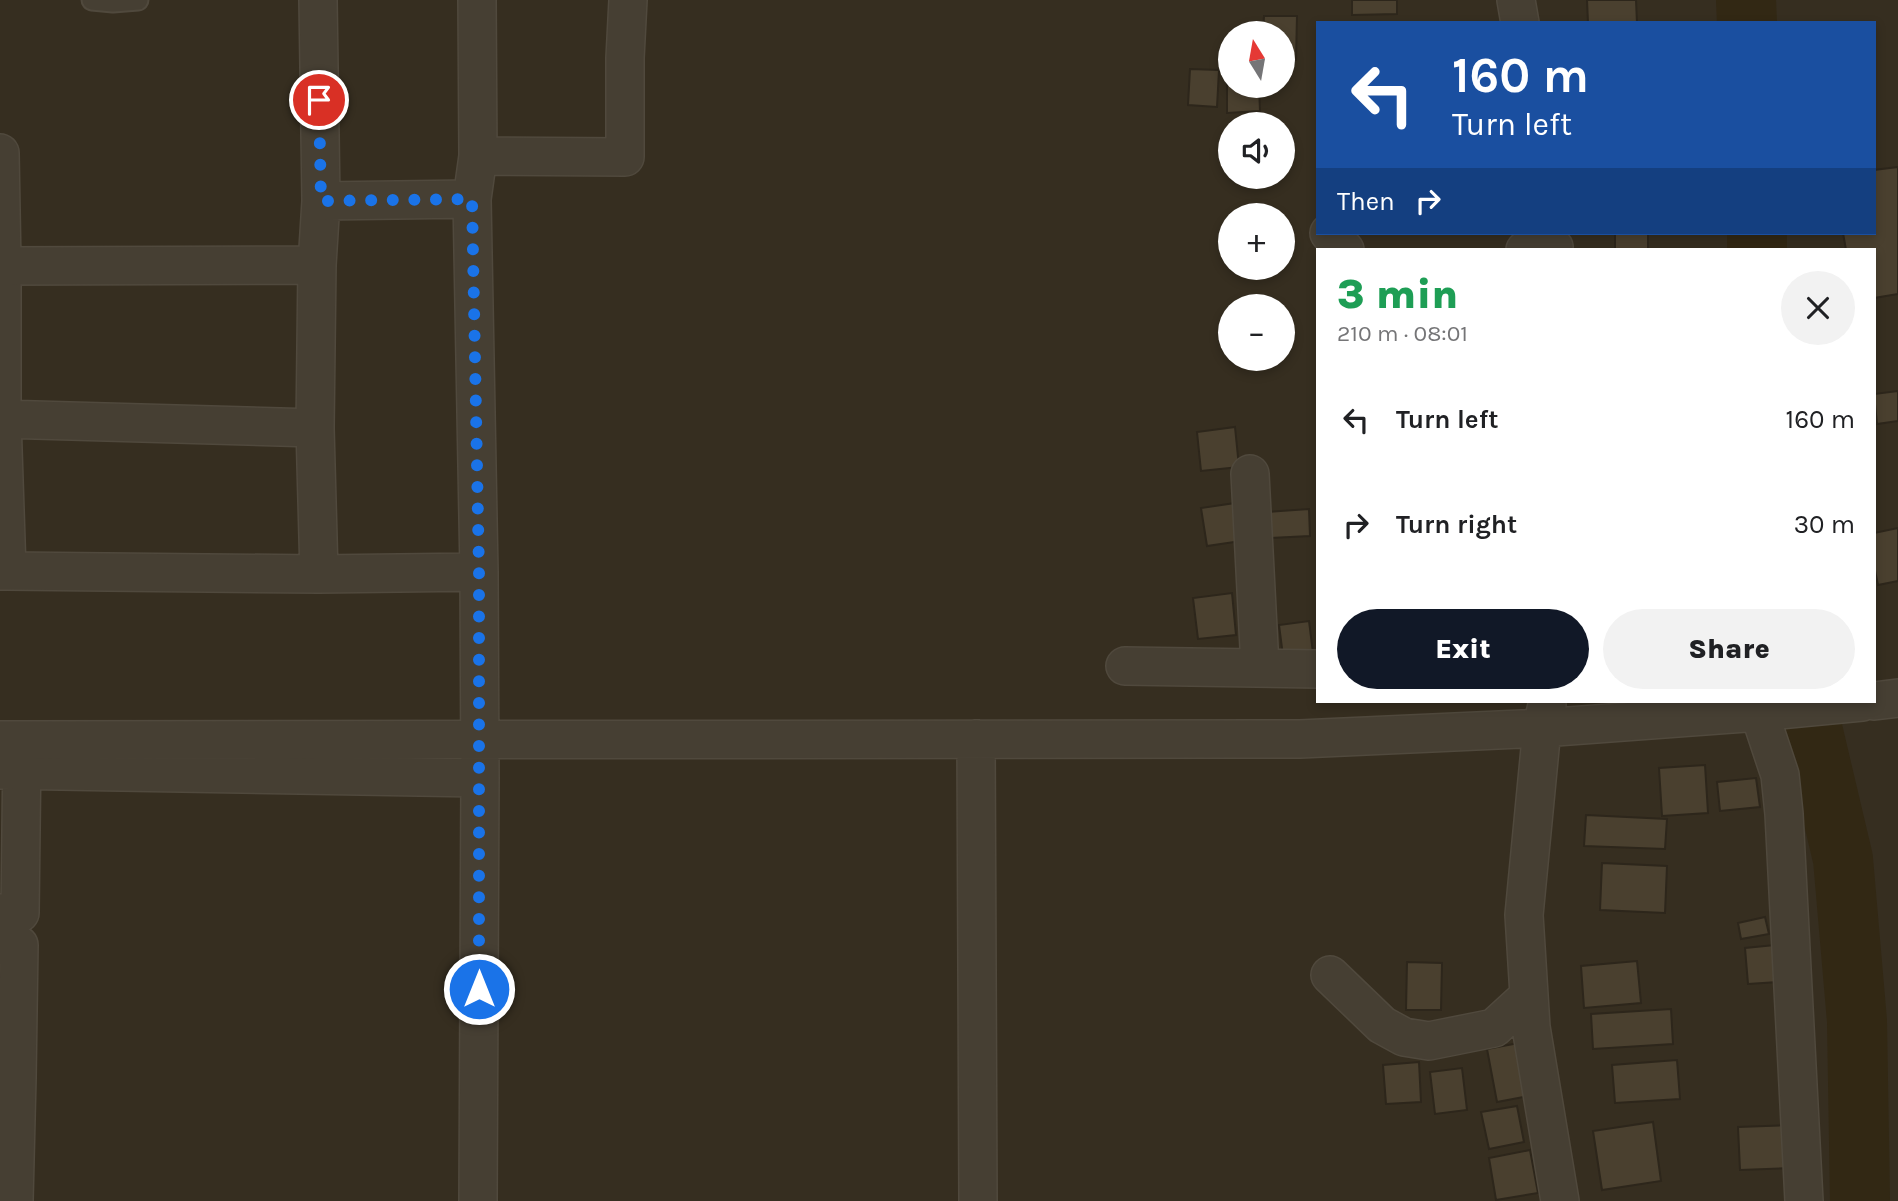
<!DOCTYPE html>
<meta charset="utf-8">
<style>
:root{--surface:#fff;--page:#f2f2f2;--text:#202124;--muted:#757577;--accent:#111827}
body{margin:0;font-family:Karla,sans-serif;background:var(--page);color:var(--text);height:100vh;display:flex;flex-direction:column;font-size:26px;white-space:nowrap}
*{box-sizing:border-box;margin:0}
p{font-size:23px;color:var(--muted)}
.icon{flex:none;width:38px;height:38px;fill:none;stroke:currentColor;stroke-width:2;stroke-linecap:round;stroke-linejoin:round}
.map{position:relative;flex:1;overflow:hidden}
.sheet{position:absolute;left:1316px;top:248px;width:560px;height:455px;display:flex;flex-direction:column;background:var(--surface);border-radius:0px;box-shadow:0 4px 10px #0003}
.sheet>*{flex:none}
.hud{position:absolute;left:1316px;top:21px;width:560px;height:214px;border-radius:0px;box-shadow:0 4px 10px #0003;background:#1a4fa0;color:#fff;overflow:hidden}
.needle{width:46px;rotate:349deg}
.fabs{position:absolute;left:1218px;top:21px;display:grid;gap:14px}
.fabs a{display:grid;place-items:center;width:77px;height:77px;border-radius:50%;background:var(--surface);box-shadow:0 4px 10px #0003;font-size:35px}
.pin{position:absolute;display:grid;place-items:center;width:60px;height:60px;color:#fff;margin:-30px;border:4px solid #fff;border-radius:50%;box-shadow:0 2px 7px #0007}
.me{position:absolute;width:77px;margin:-38px;rotate:0deg;stroke-linejoin:round;filter:drop-shadow(0 0 5px #0008)}
.turn{display:flex;align-items:center;gap:24px;height:147px;padding:0 21px;font-size:32px}
.turn .icon{width:91px;height:91px;stroke-width:2.5}
.turn b{display:block;font-size:49px;line-height:60px}
.then{display:flex;align-items:center;height:66px;padding:0 21px;background:#0003;gap:14px;font-size:26px}
.round{display:grid;place-items:center;flex:none;width:74px;height:74px;border-radius:37px;background:var(--page)}
.summary{display:flex;align-items:center;justify-content:space-between;height:119px;padding:0 21px}
h1{font-size:42px;font-weight:800;line-height:52px;color:#1e9e55}
.primary-button{display:flex;gap:14px;margin-top:auto;padding:14px 21px}
.primary-button a{flex:1;height:80px;border-radius:42px;background:var(--accent);color:#fff;font-size:28px;font-weight:800;line-height:80px;text-align:center}
.primary-button a+a{background:var(--page);color:var(--text)}
ul{padding:0;list-style:none}
li{display:flex;align-items:center;gap:21px;height:105px;padding:0 21px}
li div{flex:1}
li b{display:block;font-size:26px}
li em{font-style:normal}
.map>svg:first-child{display:block}
.lines{fill:none;stroke-linecap:round;stroke-linejoin:round}
.river{stroke:#322814;stroke-width:60}
.building{fill:#4a402f;stroke:#2d261b;stroke-width:2}
.lane-casing{stroke:#50493d;stroke-width:23}
.street-casing{stroke:#50493d;stroke-width:40}
.lane{stroke:#463f33;stroke-width:19}
.street{stroke:#463f33;stroke-width:37}
.route{stroke:#1a73e8;stroke-width:12;stroke-dasharray:0 21.6}
</style>
<div class="map">
<svg width="1898" height="1201" viewBox="0 0 1898 1201">
<rect width="100%" height="100%" fill="#362e20"/>
<g class="lines">
<path class="river" d="M1746 0 1747 23
M1757 233V250
M1806 702 1843 859 1857 1021 1860 1201"/>
</g>
<path class="building" d="M1352 0H1397V14L1352 15Z
M1587 0H1636L1637 23H1588Z
M1264 16H1297L1296 60H1283V33H1263Z
M1190 69 1219 70 1217 107 1188 105Z
M1227 69H1230V86H1259L1260 111 1227 113Z
M1898 167V294L1874 298V250H1846L1843 233H1874V170Z
M1615 233H1648V250H1615Z
M1898 391V421L1877 424 1874 394Z
M1235 427 1239 467 1201 471 1197 432Z
M1242 502 1248 540 1207 546 1201 508Z
M1309 509 1310 536 1269 538 1267 512Z
M1898 528V581L1878 585 1874 566V533Z
M1232 593 1236 635 1198 639 1193 598Z
M1309 621 1314 661 1284 664 1279 625Z
M1705 765 1708 813 1662 816 1659 768Z
M1756 778 1760 807 1720 811 1717 782Z
M1586 815 1667 819 1665 849 1584 846Z
M1602 863 1667 866 1665 913 1600 910Z
M1765 917 1769 934 1741 939 1738 923Z
M1775 945 1778 982 1748 984 1745 948Z
M1637 961 1641 1003 1584 1008 1581 966Z
M1407 962 1442 963 1441 1010H1406Z
M1671 1009 1673 1044 1593 1049 1591 1014Z
M1524 1042 1534 1095 1497 1102 1487 1049Z
M1677 1060 1680 1099 1615 1103 1612 1065Z
M1419 1062 1421 1102 1386 1104 1383 1065Z
M1462 1068 1467 1110 1435 1114 1430 1072Z
M1517 1106 1524 1142 1489 1149 1481 1112Z
M1653 1122 1661 1181 1602 1190 1593 1131Z
M1791 1125 1792 1168 1740 1170 1738 1127Z
M1530 1150 1538 1193 1496 1200 1489 1158Z"/>
<g class="lines">
<g class="lane-casing">
<path id="lane" d="M92 0 113 2 138 0"/>
</g>
<g class="street-casing">
<path id="street" d="M318 0 321 201 317 265 315 428 319 574 479 572
M1516 0 1520 23
M0 153 2 266V419L7 571H0
M478 156 625 157V58L628 0
M321 201 472 199
M1329 233 1345 250
M1525 250 1554 247
M0 266 317 265
M0 419 315 428
M1250 474 1260 667
M7 571 319 574
M1125 666 1318 669
M1874 701 1898 698
M1547 705 1542 728 1524 915 1531 1027 1560 1201
M1759 712 1780 775 1784 814 1804 1201
M976 739 978 1201
M0 740 1300 739 1542 728 1759 712 1862 702
M0 770 480 778 479 572 472 199 478 156 477 0
M0 913H20L22 748
M0 945H19L17 1078H0
M1330 975 1382 1025 1404 1037 1429 1041 1494 1028 1529 996
M14 1201 17 1078
M478 1201 480 778"/>
</g>
<use href="#lane" class="lane"/>
<use href="#street" class="street"/>
</g>
<g class="lines">
<path class="route" d="M319 100 321 201 472 199 479 572V989"/>
</g>
</svg>
<div class="fabs">
<a><svg class="needle" viewBox="-14 -14 28 28"><path d="M0-13l5 13h-10z" fill="#e53935"/><path d="M0 13l5-13h-10z" fill="#757577"/></svg></a>
<a><svg class="icon" aria-label="sound" viewBox="0 0 24 24"><path d="M4 9h4l5-4v14l-5-4H4zM17 9q2 3 0 6"/></svg></a>
<a>+</a>
<a>−</a>
</div>
<div class="pin" style="left:319px;top:100px;background:#d93025"><svg class="icon" aria-label="arrive" viewBox="0 0 24 24"><path d="M6 21V4h12l-3 4 3 4H6"/></svg></div>
<svg class="me" style="left:479px;top:989px" viewBox="-20 -20 40 40"><circle r="17" fill="#1a73e8" stroke="#fff" stroke-width="3"/><path d="M0-11L8 9 0 5-8 9z" fill="#fff"/></svg>
<div class="hud">
<div class="turn"><svg class="icon" aria-label="left" viewBox="0 0 24 24"><path d="M17 20v-9H6M10 6l-5 5 5 5"/></svg><div><b>160 m</b>Turn left</div></div>
<div class="then">Then<svg class="icon" aria-label="right" viewBox="0 0 24 24"><path d="M7 20v-9h11M14 6l5 5-5 5"/></svg></div>
</div>
<section class="sheet">
<div class="summary"><div><h1>3 min</h1><p>210 m · 08:01</p></div><a class="round"><svg class="icon" aria-label="close" viewBox="0 0 24 24"><path d="M6 6l12 12M18 6L6 18"/></svg></a></div>
<ul>
<li><svg class="icon" aria-label="left" viewBox="0 0 24 24"><path d="M17 20v-9H6M10 6l-5 5 5 5"/></svg><div><b>Turn left</b></div><em>160 m</em></li>
<li><svg class="icon" aria-label="right" viewBox="0 0 24 24"><path d="M7 20v-9h11M14 6l5 5-5 5"/></svg><div><b>Turn right</b></div><em>30 m</em></li>
</ul>
<div class="primary-button"><a>Exit</a><a>Share</a></div>
</section>
</div>
